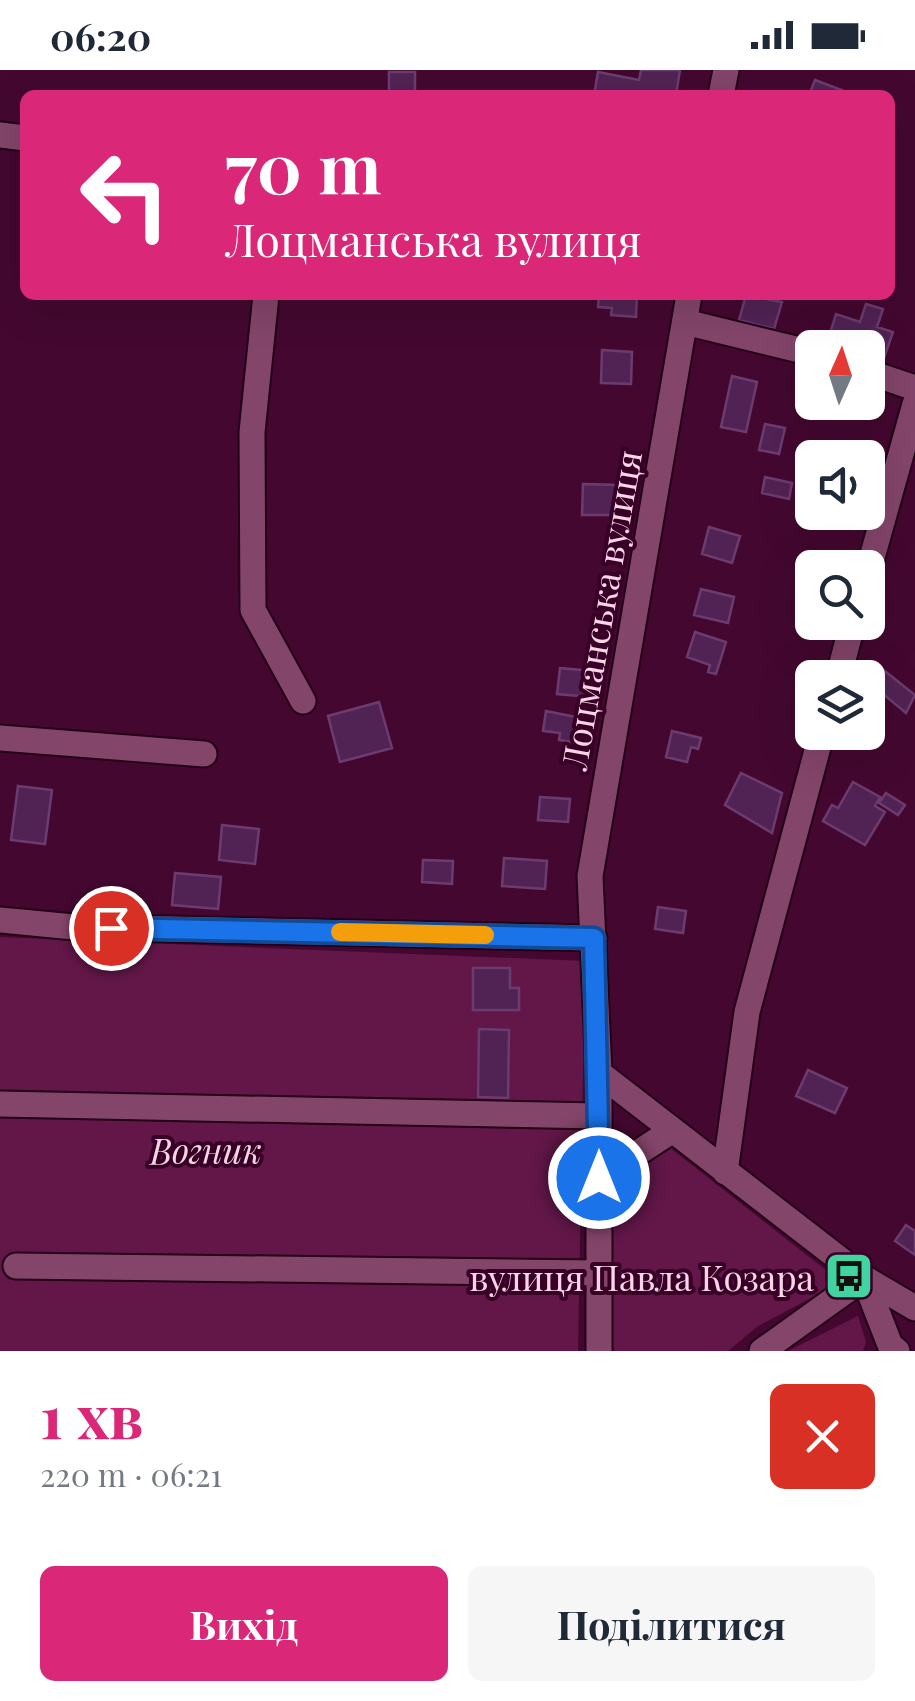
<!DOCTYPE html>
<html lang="uk">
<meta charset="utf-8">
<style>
:root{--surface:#fff;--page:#f6f6f7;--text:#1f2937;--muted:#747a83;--accent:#db2777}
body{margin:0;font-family:"Playfair Display",serif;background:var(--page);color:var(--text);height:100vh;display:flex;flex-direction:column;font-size:38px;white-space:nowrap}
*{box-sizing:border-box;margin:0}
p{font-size:32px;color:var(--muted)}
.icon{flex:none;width:55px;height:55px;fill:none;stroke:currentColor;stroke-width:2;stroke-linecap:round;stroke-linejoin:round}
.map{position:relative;height:1281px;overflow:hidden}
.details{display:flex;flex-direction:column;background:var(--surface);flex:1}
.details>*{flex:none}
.guide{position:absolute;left:20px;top:20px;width:875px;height:210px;border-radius:15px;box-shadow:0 10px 40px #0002;background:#db2777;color:#fff;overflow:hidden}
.needle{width:65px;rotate:3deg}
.fabs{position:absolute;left:795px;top:260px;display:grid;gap:20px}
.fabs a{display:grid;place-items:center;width:90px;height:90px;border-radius:15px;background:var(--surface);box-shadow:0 10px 40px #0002;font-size:50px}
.pin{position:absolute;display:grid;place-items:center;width:85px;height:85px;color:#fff;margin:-42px;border:5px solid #fff;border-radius:50%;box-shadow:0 2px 10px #0007}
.me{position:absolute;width:110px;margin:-55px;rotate:0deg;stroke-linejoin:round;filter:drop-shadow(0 0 8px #0008)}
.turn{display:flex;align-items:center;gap:35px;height:210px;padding:0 40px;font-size:45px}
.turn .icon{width:130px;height:130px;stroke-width:2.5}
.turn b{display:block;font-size:70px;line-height:85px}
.round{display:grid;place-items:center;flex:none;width:105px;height:105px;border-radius:15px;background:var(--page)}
.head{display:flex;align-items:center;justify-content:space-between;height:170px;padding:0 40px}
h1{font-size:60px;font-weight:700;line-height:75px;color:var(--accent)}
.button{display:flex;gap:20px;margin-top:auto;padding:20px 40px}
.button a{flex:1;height:115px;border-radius:15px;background:var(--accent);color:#fff;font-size:40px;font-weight:700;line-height:115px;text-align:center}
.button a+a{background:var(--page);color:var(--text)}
.status{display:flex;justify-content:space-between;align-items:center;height:70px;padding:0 50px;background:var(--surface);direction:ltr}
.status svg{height:28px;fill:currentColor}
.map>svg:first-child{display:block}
.green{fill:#621748}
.building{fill:#512354;stroke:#6c3c6f;stroke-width:2.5}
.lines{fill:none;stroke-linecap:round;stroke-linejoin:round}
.minor-casing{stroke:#230016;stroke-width:29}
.minor{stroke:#84456b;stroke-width:25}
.route-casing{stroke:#114b97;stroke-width:25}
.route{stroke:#1a73e8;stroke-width:18}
.slow{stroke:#f59e0b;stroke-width:18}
.labels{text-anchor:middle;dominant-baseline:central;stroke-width:8;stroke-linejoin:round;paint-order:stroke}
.street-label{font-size:35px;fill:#fad4e8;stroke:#380026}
.park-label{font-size:35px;font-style:italic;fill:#f2d6e5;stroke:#380026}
.poi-label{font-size:35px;fill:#fad4e8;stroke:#380026;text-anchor:end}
</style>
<div class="status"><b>06:20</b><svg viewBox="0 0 49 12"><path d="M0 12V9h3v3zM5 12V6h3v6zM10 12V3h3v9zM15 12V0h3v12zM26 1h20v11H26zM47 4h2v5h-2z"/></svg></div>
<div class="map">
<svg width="915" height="1281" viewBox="0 0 915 1281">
<rect width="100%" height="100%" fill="#440830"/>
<path class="green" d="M0 867 585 891 578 1281H0Z
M669 1077 841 1212 758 1256 728 1281H615L608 1263 607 1119Z
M858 1246 866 1272 863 1281H788Z"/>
<path class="building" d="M641 0H680L676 25H594L598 2 639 10Z
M389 2H415V23H389Z
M815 10 844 21 842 25H809Z
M599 225H637L636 247 611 245 612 238 598 237Z
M746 225 782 232 774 259 739 250Z
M866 234 883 239 877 257 893 262 883 291 868 286V278L827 273 836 244 860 252Z
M602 280 632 282 631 314 601 313Z
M732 306 757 312 746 362 721 357Z
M765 354 785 358 779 384 759 380Z
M765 407 792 413 789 429 762 423Z
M583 414 620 415V445H582Z
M709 457 740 466 732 493 702 484Z
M701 519 734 527 728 553 694 545Z
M695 562 726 572 716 604 708 602 710 595 687 587Z
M876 594 915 625 906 643 864 608Z
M560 598 592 601 590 627 557 624Z
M379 632 392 678 340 692 328 646Z
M546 641 576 647 572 672 559 670 560 663 543 661Z
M672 661 701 668 698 679 691 677 687 692 666 687Z
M741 703 782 723 772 763 725 735Z
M853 712 880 727 875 736 885 742 865 775 823 751 832 735 838 738Z
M18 716 52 720 45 774 11 770Z
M886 723 905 735 898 745 879 733Z
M540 727 570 729 568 752 538 750Z
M222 755 259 759 255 794 219 790Z
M504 788 547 791 545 819 502 816Z
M423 790 453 791 452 814 422 812Z
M175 803 221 807 218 839 172 835Z
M658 837 686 841 683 863 655 859Z
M473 898H510V918H519V940H473Z
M479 959 509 960 508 1028 478 1027Z
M808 1000 847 1018 835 1043 796 1026Z
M906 1155 915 1161V1185L895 1171Z"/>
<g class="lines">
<g class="minor-casing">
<path id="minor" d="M721 25 726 0
M0 65 25 68
M266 225 252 362 253 540 303 631
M685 252 812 283
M868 302 915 318
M868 502 915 334
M838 608 853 552
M0 668 204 684
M0 850 74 857 594 868
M599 1003 864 1208 915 1238
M0 1034 599 1046
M725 1102 747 942 822 662
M599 1108 673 1060
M16 1196 598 1203
M864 1208 890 1275 897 1281
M599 1281V1003L590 806 689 225
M762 1281 864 1208"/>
</g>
<use href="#minor" class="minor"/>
</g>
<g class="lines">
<g class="route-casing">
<path id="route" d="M111 858 594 868 599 1108"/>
</g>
<use href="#route" class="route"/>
<path class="slow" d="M340 862 485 865"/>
</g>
<defs>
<g id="bus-square" transform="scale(2.5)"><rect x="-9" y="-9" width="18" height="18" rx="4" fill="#42d4a0" stroke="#380026"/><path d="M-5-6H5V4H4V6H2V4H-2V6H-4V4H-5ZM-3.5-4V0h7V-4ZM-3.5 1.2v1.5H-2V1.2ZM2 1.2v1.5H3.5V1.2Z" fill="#111"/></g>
</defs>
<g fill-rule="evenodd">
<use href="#bus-square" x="849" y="1206"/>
</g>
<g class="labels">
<g class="street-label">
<text transform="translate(600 540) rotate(-80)">Лоцманська вулиця</text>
</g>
<g class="park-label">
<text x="206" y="1079">Вогник</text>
</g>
<g class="poi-label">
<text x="814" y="1206">вулиця Павла Козара</text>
</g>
</g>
</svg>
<div class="fabs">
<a><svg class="needle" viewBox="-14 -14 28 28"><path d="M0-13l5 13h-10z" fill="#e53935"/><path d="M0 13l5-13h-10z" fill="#747a83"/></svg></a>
<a><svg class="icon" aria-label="sound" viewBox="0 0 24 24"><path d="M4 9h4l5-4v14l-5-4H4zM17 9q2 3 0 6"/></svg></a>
<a><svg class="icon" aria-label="search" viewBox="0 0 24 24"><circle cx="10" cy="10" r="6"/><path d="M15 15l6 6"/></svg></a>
<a><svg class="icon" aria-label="layers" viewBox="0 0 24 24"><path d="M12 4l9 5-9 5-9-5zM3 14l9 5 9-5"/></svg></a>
</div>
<div class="pin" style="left:111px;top:858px;background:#d93025"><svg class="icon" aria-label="arrive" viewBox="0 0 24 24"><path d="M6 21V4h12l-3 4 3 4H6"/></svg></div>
<svg class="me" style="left:599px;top:1108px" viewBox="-20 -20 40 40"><circle r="17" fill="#1a73e8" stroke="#fff" stroke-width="3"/><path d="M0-11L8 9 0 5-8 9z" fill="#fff"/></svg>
<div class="guide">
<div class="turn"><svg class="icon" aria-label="left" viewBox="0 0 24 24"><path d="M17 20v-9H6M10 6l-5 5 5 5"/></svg><div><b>70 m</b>Лоцманська вулиця</div></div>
</div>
</div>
<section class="details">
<div class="head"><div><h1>1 хв</h1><p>220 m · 06:21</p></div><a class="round" style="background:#d93025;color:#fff"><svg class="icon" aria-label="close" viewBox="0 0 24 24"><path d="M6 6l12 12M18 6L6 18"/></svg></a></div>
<div class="button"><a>Вихід</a><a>Поділитися</a></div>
</section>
